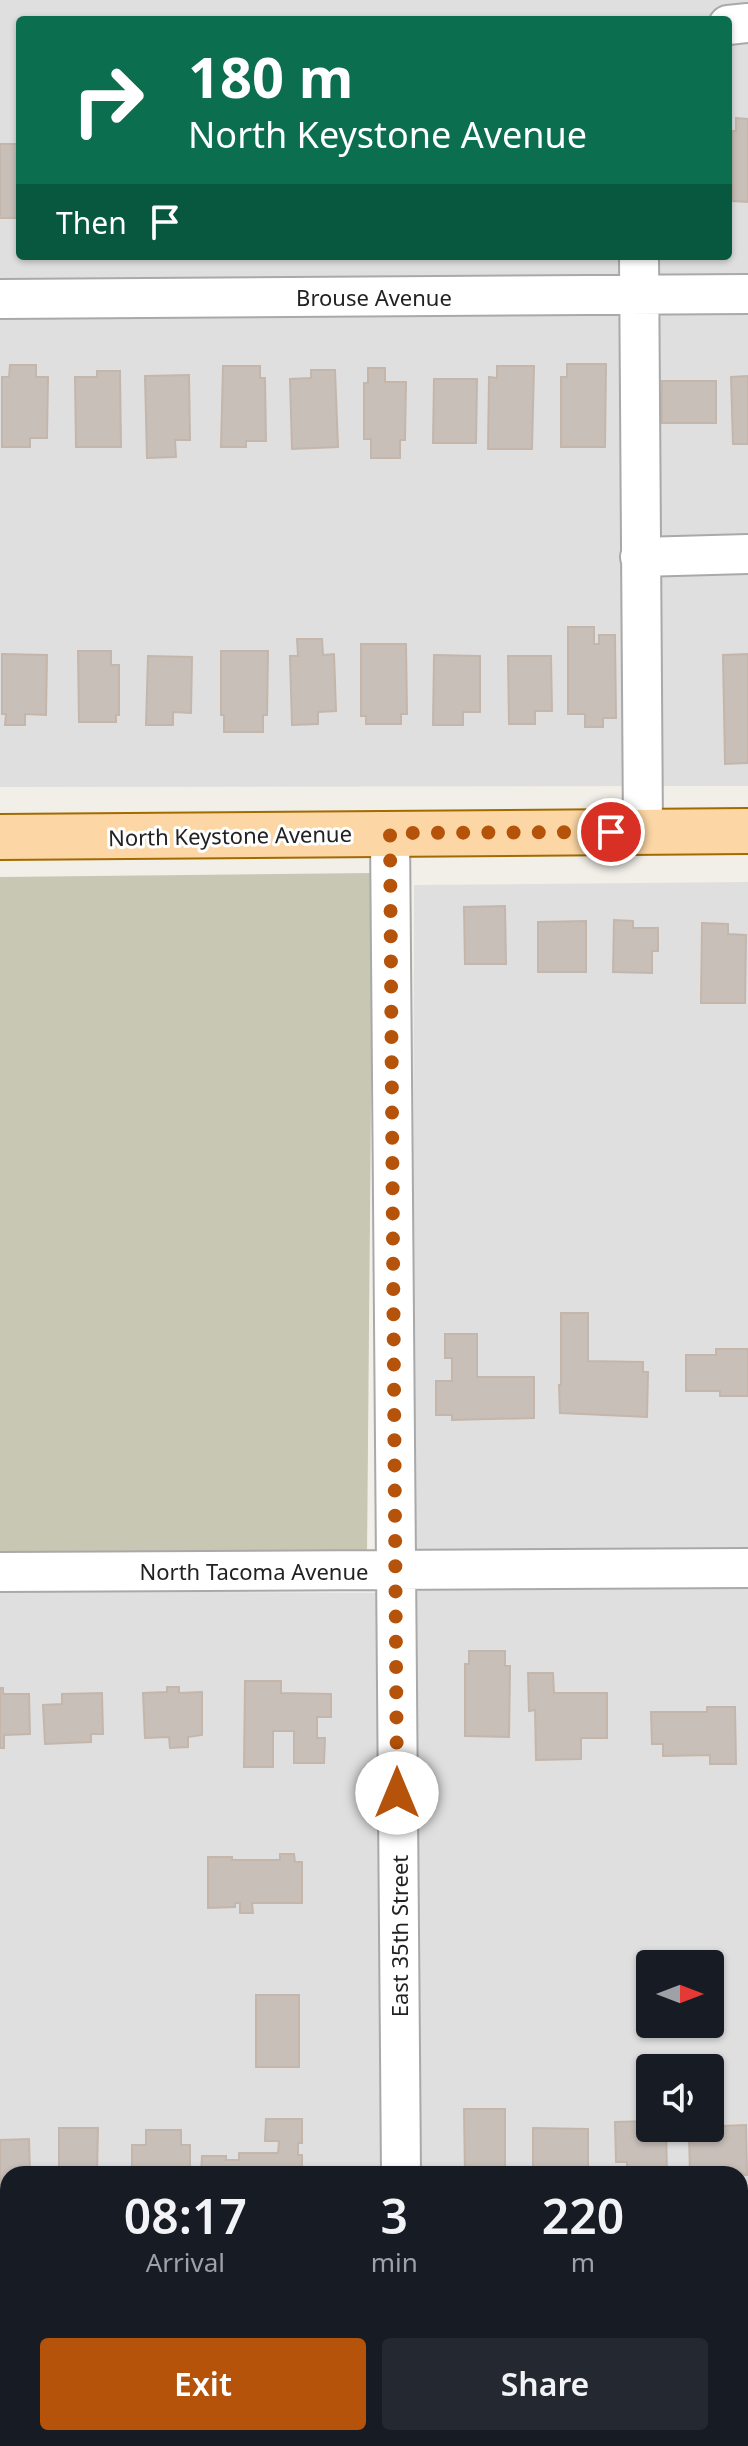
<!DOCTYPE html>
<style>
:root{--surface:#171b24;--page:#242831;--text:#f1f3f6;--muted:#9ea1a6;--accent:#b45309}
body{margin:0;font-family:"Noto Sans",sans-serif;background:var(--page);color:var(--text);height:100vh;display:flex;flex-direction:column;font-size:30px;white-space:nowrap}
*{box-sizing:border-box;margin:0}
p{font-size:26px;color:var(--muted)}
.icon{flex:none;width:44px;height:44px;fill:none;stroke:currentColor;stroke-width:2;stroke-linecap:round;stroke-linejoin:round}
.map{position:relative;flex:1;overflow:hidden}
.sheet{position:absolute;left:0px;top:2166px;width:748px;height:280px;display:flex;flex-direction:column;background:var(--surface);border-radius:24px 24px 0 0;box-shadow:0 2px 6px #0004}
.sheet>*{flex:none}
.banner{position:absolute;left:16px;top:16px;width:716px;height:244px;border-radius:8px;box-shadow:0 2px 6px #0004;background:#0b6e4f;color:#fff;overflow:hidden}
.needle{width:52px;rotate:90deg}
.buttons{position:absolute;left:636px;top:1950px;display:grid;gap:16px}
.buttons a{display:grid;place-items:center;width:88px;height:88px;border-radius:8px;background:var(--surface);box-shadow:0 2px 6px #0004;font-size:40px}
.pin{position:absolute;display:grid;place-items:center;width:68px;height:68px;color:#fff;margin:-34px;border:4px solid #fff;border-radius:50%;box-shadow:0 2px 8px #0007}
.me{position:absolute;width:88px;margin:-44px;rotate:0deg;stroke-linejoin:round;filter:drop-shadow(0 0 6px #0008)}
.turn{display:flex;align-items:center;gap:28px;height:168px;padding:0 40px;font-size:36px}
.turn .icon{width:104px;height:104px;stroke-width:2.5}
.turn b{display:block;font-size:56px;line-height:68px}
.then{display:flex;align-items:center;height:76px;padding:0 40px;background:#0003;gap:16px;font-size:30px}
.eta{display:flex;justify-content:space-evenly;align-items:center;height:136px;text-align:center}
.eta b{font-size:48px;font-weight:600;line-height:56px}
.cta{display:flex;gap:16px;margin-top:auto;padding:16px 40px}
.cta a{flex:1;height:92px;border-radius:8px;background:var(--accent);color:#fff;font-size:32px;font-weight:600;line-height:92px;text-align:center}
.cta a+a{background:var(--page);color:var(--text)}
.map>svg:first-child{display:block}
.residential{fill:#e0dfdf;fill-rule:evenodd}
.construction{fill:#c7c7b4}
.building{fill:#c7bfb8;stroke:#c4b6ab;stroke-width:2}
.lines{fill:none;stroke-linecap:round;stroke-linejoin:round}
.minor-casing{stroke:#a9a9a9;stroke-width:42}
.major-casing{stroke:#a06b00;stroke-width:48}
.minor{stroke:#fff;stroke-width:38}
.major{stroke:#fcd6a4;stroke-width:44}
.route{stroke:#b45309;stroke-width:14;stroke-dasharray:0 25.2}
.labels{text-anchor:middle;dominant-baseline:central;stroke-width:6;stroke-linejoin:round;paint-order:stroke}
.street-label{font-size:22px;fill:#222;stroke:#fff}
</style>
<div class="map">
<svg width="748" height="2446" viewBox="0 0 748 2446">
<rect width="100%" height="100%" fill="#f2efe9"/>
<path class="residential" d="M0 0H748V786L0 787ZM20 20H728V256H20Z
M748 882V2446H0V1591L412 1593 414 885ZM650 1964H710V2024H650ZM650 2068H710V2128H650ZM8 2174H740V2438H8Z"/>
<path class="construction" d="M373 873 367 1557 0 1558V877Z"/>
<path class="building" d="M736 118 748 119V202L732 201V131H736Z
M0 144H20V218H0Z
M567 364H606L605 447H561V377H567Z
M10 365H36V377H48L47 438H30V447H2V377H9Z
M223 366H260V378H265L266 441H246V447H221Z
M497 366H534L532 449H488L489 377 497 378Z
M368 368H385V382H406L405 440H400V458H371V439H364V383H368Z
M311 370H335L338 447 292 449 290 379 311 378Z
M97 371H120L121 447H76L75 377H97Z
M189 375 190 440H175L176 457 147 458 145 376Z
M748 376V444H733L731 377Z
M434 379H477L476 443H433Z
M662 381H716V423H662Z
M568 627H594V644H599V635H615L616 718H603V727H585V714H568Z
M297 639H322L323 655 334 654 336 711 318 712V724L292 725 290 656H298Z
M361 644H406L407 714H401V724H366V716H361Z
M78 651H111V665H119V715H116V722H79Z
M221 651H268L267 715H263V732H224V715H221Z
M2 654 47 655 46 715 25 714V725H5L6 714H2Z
M748 654V763L725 764 723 655Z
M434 655 480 656V712H463V725H433Z
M148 656 192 657 191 713 173 712V725H146Z
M508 656H551L552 711H535V724H509Z
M505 906 506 964H465L464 907Z
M614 920 633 921V928H658V951H652V973L613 972Z
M586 921V972H538V922Z
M702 923 728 924V934L746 935 745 1003H701Z
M561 1313H588V1361L643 1362V1372H648L647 1417 560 1413 559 1385H561Z
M445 1334H477V1377H534V1418L452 1420V1415H436V1381H452V1358H445Z
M716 1349H748V1396H720V1391H686V1355H716Z
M469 1651H505V1666H510L509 1737 465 1736V1664H469Z
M528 1673H553L554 1693H607V1738H581V1759L536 1760 535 1710 529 1711Z
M245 1681H281V1693L331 1694V1717H317V1738H325L324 1763H294V1731H273V1767H244Z
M167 1687H179V1693L202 1692V1735L188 1737V1747L170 1748 169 1737 145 1738 143 1693 167 1692Z
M0 1688H3V1694H29L30 1734 4 1735V1748H0Z
M102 1693 103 1734H91V1742L45 1744 43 1705 62 1704V1694Z
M707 1707H735L736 1764H710V1755L663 1756V1744H652L651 1712H707Z
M280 1854H294L295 1862H302V1903H252L253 1913H240V1903H235V1907L208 1908V1857H232V1860H280Z
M256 1995H299V2067H256Z
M464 2109H505V2174H465Z
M266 2119H302V2143H298V2155H302V2174H201L202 2156H226V2160H239V2153H278L279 2141H265Z
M650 2121V2128H666L667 2174H627V2162H616L615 2122Z
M746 2125 747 2175 690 2174 689 2135 723 2134 722 2126Z
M59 2128H98L97 2174H59Z
M533 2128 588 2129V2174H533Z
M146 2130H181V2145H190V2174H132V2145H146Z
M29 2139 30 2174H8V2197H0V2140Z
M0 2423H3V2432H8V2438H29V2446H0Z
M740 2432H748V2446H697V2438H740Z
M61 2438H115V2446H61Z
M149 2438H188V2446H149Z
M216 2438H268V2446H216Z
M280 2438H321V2446H280Z
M463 2438H514V2446H463Z
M545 2438H593V2446H541V2443H545Z
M615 2438H671V2446H615Z"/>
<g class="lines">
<g class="minor-casing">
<path id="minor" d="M728 25 748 23
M639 256 643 832
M0 299 748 294
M640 557 748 554
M390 833 401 2174
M0 1572 748 1568
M740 2309H748
M0 2313H8
M402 2438V2446"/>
</g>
<g class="major-casing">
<path id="major" d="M0 837 748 831"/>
</g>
<use href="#minor" class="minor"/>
<use href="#major" class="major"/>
</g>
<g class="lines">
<path class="route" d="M397 1793 390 833 611 832"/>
</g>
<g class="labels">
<g class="street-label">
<text x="374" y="297">Brouse Avenue</text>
<text transform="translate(230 835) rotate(-1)">North Keystone Avenue</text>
<text x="254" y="1571">North Tacoma Avenue</text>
<text transform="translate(399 1936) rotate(-90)">East 35th Street</text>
</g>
</g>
</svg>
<div class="buttons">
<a><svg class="needle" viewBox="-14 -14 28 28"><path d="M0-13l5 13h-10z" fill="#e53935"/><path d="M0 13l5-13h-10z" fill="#9ea1a6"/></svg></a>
<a><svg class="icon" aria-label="sound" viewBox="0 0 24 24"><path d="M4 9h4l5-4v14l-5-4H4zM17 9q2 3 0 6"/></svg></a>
</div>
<div class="pin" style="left:611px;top:832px;background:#d93025"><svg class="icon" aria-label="arrive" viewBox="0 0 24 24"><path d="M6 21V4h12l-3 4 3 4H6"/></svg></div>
<svg class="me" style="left:397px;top:1793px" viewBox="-20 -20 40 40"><circle r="19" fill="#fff"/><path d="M0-13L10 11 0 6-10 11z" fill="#b45309"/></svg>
<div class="banner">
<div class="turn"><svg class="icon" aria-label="right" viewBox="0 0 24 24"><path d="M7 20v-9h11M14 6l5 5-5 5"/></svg><div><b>180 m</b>North Keystone Avenue</div></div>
<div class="then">Then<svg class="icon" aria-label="arrive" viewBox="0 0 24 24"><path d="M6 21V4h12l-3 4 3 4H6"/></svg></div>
</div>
<section class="sheet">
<div class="eta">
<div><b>08:17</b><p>Arrival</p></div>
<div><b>3</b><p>min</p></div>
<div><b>220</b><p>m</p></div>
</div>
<div class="cta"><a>Exit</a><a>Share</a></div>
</section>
</div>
